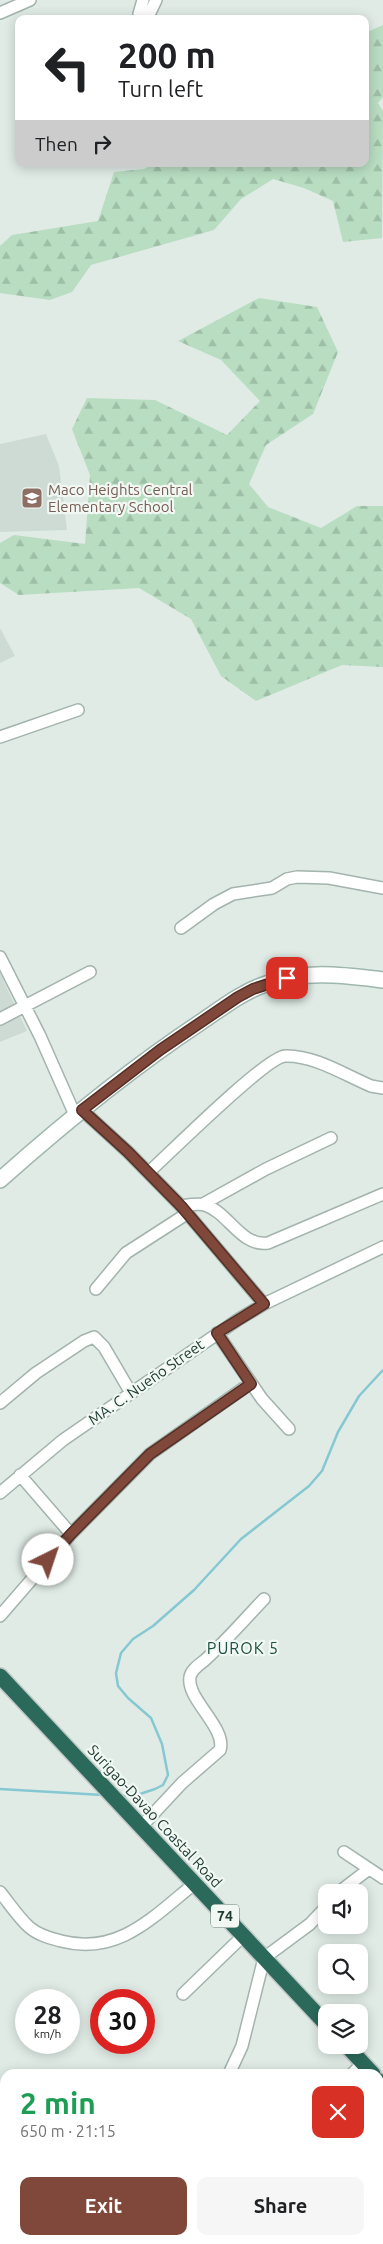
<!DOCTYPE html>
<meta charset="utf-8">
<style>
:root{--surface:#fff;--page:#f6f6f6;--text:#202124;--muted:#757577;--accent:#80483a}
body{margin:0;font-family:Ubuntu,sans-serif;background:var(--page);color:var(--text);height:100vh;display:flex;flex-direction:column;font-size:19px;white-space:nowrap}
*{box-sizing:border-box;margin:0}
p{font-size:16px;color:var(--muted)}
.icon{flex:none;width:28px;height:28px;fill:none;stroke:currentColor;stroke-width:2;stroke-linecap:round;stroke-linejoin:round}
.map{position:relative;flex:1;overflow:hidden}
.details{position:absolute;left:0px;top:2069px;width:384px;height:176px;display:flex;flex-direction:column;background:var(--surface);border-radius:15px 15px 0 0;box-shadow:0 2px 12px #0003}
.details>*{flex:none}
.top-card{position:absolute;left:15px;top:15px;width:354px;height:152px;border-radius:10px;box-shadow:0 2px 12px #0003;background:#fff;color:var(--text);overflow:hidden}
.buttons{position:absolute;left:318px;top:1884px;display:grid;gap:10px}
.buttons a{display:grid;place-items:center;width:50px;height:50px;border-radius:10px;background:var(--surface);box-shadow:0 2px 12px #0003;font-size:25px}
.speed{position:absolute;left:15px;top:1989px;display:flex;gap:10px;font-size:25px;font-weight:700;text-align:center}
.speed>*{display:grid;place-content:center;width:65px;height:65px;border-radius:50%;background:var(--surface);box-shadow:0 2px 12px #0003;line-height:1}
.speed small{font-size:12px;font-weight:400}
.speed .limit{border:8px solid #d22;background:#fff;color:#111}
.pin{position:absolute;display:grid;place-items:center;width:42px;height:42px;color:#fff;margin:-21px;border-radius:10px;box-shadow:0 2px 8px #0006}
.me{position:absolute;width:55px;margin:-28px;rotate:41deg;stroke-linejoin:round;filter:drop-shadow(0 0 4px #0008)}
.turn{display:flex;align-items:center;gap:18px;height:105px;padding:0 20px;font-size:22px}
.turn .icon{width:65px;height:65px;stroke-width:2.5}
.turn b{display:block;font-size:35px;line-height:42px}
.then{display:flex;align-items:center;height:48px;padding:0 20px;background:#0003;gap:10px;font-size:19px}
.round{display:grid;place-items:center;flex:none;width:52px;height:52px;border-radius:10px;background:var(--page)}
.summary{display:flex;align-items:center;justify-content:space-between;height:85px;padding:0 20px}
h1{font-size:30px;font-weight:700;line-height:38px;color:#1e9e55}
.button{display:flex;gap:10px;margin-top:auto;padding:10px 20px}
.button a{flex:1;height:58px;border-radius:10px;background:var(--accent);color:#fff;font-size:20px;font-weight:700;line-height:58px;text-align:center}
.button a+a{background:var(--page);color:var(--text)}
.map>svg:first-child{display:block}
.built{fill:#cedbd5}
.forest{fill:url(#forest-firs)}
.lines{fill:none;stroke-linecap:round;stroke-linejoin:round}
.stream{stroke:#86c8d2;stroke-width:2.5}
.street-casing{stroke:#a3b3ad;stroke-width:14}
.secondary-casing{stroke:#9eb7ae;stroke-width:18}
.highway-casing{stroke:#c1c8c6;stroke-width:18}
.street{stroke:#fff;stroke-width:11}
.secondary{stroke:#fff;stroke-width:15}
.highway{stroke:#2b695b;stroke-width:15}
.route-casing{stroke:#532f26;stroke-width:12}
.route{stroke:#80483a;stroke-width:9}
.labels{text-anchor:middle;dominant-baseline:central;stroke-width:4.5;stroke-linejoin:round;paint-order:stroke}
.shield{fill:#f1f8f4;stroke:#5f746e;stroke-width:1}
.shield-label{font-size:14px;font-weight:bold;fill:#203c34}
.education-label{font-size:15px;fill:#785e54;stroke:#f1f8f4;text-anchor:start}
.street-label{font-size:15px;fill:#203c34;stroke:#f1f8f4}
.neighbourhood-label{font-size:16px;letter-spacing:1px;fill:#1c4f41;stroke:#f1f8f4}
</style>
<div class="map">
<svg width="383" height="2244" viewBox="0 0 383 2244">
<defs>
<pattern id="forest-firs" width="22" height="20" patternUnits="userSpaceOnUse" patternTransform="scale(1.25)"><rect width="22" height="20" fill="#b8ddc1"/><path d="M5 1l3.5 6h-7zM16 11l3.5 6h-7z" fill="#9ebfa6"/></pattern>
</defs>
<rect width="100%" height="100%" fill="#e0ebe6"/>
<path class="built" d="M46 434 59 466 67 530 0 532V444Z
M0 628 15 656 0 663Z
M0 973 27 1031 0 1042Z"/>
<path class="forest" d="M383 25V97L378 103 383 111 382 238 343 242 333 201 304 188 273 179 241 199 214 230 91 265 72 292 50 300 0 293V246L12 235 98 221 114 172 144 169 153 164H365V33Z
M259 298 317 307 338 352 313 414 266 445 249 484 268 507 321 528 357 506H383V667L342 665 256 701 221 676 191 619 139 588 19 595 0 583V543L14 535 85 544 90 475 72 429 87 398 155 400 227 435 260 401 221 360 178 341Z"/>
<g class="lines">
<path class="stream" d="M0 1789 103 1795
M121 1796H134L155 1789 163 1785 168 1775 162 1744 151 1718 128 1698 118 1686 116 1673 121 1653 133 1639 153 1626 194 1590 241 1539 309 1486 322 1471 338 1432 359 1396 383 1370"/>
<g class="street-casing">
<path id="street" d="M0 13 30 0
M140 19 139 14 143 0
M147 19 156 0
M0 737 78 710
M181 928 214 904 233 894 272 888 287 879 297 877 329 878 383 888
M0 957 40 1036 75 1115
M0 1019 90 972
M82 1110 128 1152 181 1206 264 1304
M149 1172C170 1153 266 1057 285 1056 314 1055 345 1075 371 1086L383 1088
M203 1204 266 1169 331 1138
M181 1206C188 1205 199 1203 205 1205 229 1213 241 1247 268 1243L383 1194
M96 1289 126 1253 188 1213
M217 1333 262 1399 289 1429
M0 1403 36 1373 84 1341 94 1337 104 1347 131 1393
M0 1493 63 1440 239 1319 264 1304 383 1247
M71 1534 150 1454 251 1383
M0 1616 71 1534 20 1475
M141 1827 182 1783 220 1750C227 1728 186 1699 190 1677 191 1670 200 1664 205 1660 226 1641 245 1619 264 1599
M344 1852 383 1878
M0 1892C9 1903 18 1917 29 1927 38 1935 50 1938 61 1941 118 1956 153 1917 194 1884
M339 1892 369 1869
M183 1994 243 1936
M229 2074 242 2046 264 1958 310 1924 326 1907
M352 2074 363 2063
M0 2212 5 2208
M379 2213 383 2212
M274 2244 288 2240"/>
</g>
<g class="secondary-casing">
<path id="secondary" d="M0 1180C64 1123 130 1069 201 1022 222 1008 242 992 266 984 307 970 341 975 383 980"/>
</g>
<g class="highway-casing">
<path id="highway" d="M0 1676 326 2024
M346 2045 373 2074
M379 2081 383 2086"/>
</g>
<use href="#street" class="street"/>
<use href="#secondary" class="secondary"/>
<use href="#highway" class="highway"/>
</g>
<g class="lines">
<g class="route-casing">
<path id="route" d="M48 1560 71 1534 150 1454 251 1384 217 1333 264 1304 181 1206 128 1152 82 1110 160 1050 238 997 253 989 287 978"/>
</g>
<use href="#route" class="route"/>
</g>
<defs>
<g id="school-square" transform="scale(1.125)"><rect x="-9" y="-9" width="18" height="18" rx="4" fill="#8d6e63" stroke="#f1f8f4"/><path d="M0-5L7-2L0 1L-7-2ZM-4 1L0 2.5L4 1V4Q0 6-4 4Z" fill="#fff"/></g>
</defs>
<g fill-rule="evenodd">
<use href="#school-square" x="32" y="498"/>
</g>
<g class="labels">
<rect class="shield" x="211" y="1904.5" width="28" height="23" rx="4"/>
<g class="shield-label">
<text x="225" y="1916">74</text>
</g>
<g class="education-label">
<text x="48" y="489">Maco Heights Central<tspan x="48" dy="17">Elementary School</tspan></text>
</g>
<g class="street-label">
<text transform="translate(146 1382) rotate(-35)">MA. C. Nueño Street</text>
<text transform="translate(155 1816) rotate(47)">Surigao-Davao Coastal Road</text>
</g>
<g class="neighbourhood-label">
<text x="243" y="1648">PUROK 5</text>
</g>
</g>
</svg>
<div class="buttons">
<a><svg class="icon" aria-label="sound" viewBox="0 0 24 24"><path d="M4 9h4l5-4v14l-5-4H4zM17 9q2 3 0 6"/></svg></a>
<a><svg class="icon" aria-label="search" viewBox="0 0 24 24"><circle cx="10" cy="10" r="6"/><path d="M15 15l6 6"/></svg></a>
<a><svg class="icon" aria-label="layers" viewBox="0 0 24 24"><path d="M12 4l9 5-9 5-9-5zM3 14l9 5 9-5"/></svg></a>
</div>
<div class="speed"><div>28<small>km/h</small></div><div class="limit">30</div></div>
<div class="pin" style="left:287px;top:978px;background:#d93025"><svg class="icon" aria-label="arrive" viewBox="0 0 24 24"><path d="M6 21V4h12l-3 4 3 4H6"/></svg></div>
<svg class="me" style="left:48px;top:1560px" viewBox="-20 -20 40 40"><circle r="19" fill="#fff"/><path d="M0-13L10 11 0 6-10 11z" fill="#80483a"/></svg>
<div class="top-card">
<div class="turn"><svg class="icon" aria-label="left" viewBox="0 0 24 24"><path d="M17 20v-9H6M10 6l-5 5 5 5"/></svg><div><b>200 m</b>Turn left</div></div>
<div class="then">Then<svg class="icon" aria-label="right" viewBox="0 0 24 24"><path d="M7 20v-9h11M14 6l5 5-5 5"/></svg></div>
</div>
<section class="details">
<div class="summary"><div><h1>2 min</h1><p>650 m · 21:15</p></div><a class="round" style="background:#d93025;color:#fff"><svg class="icon" aria-label="close" viewBox="0 0 24 24"><path d="M6 6l12 12M18 6L6 18"/></svg></a></div>
<div class="button"><a>Exit</a><a>Share</a></div>
</section>
</div>
